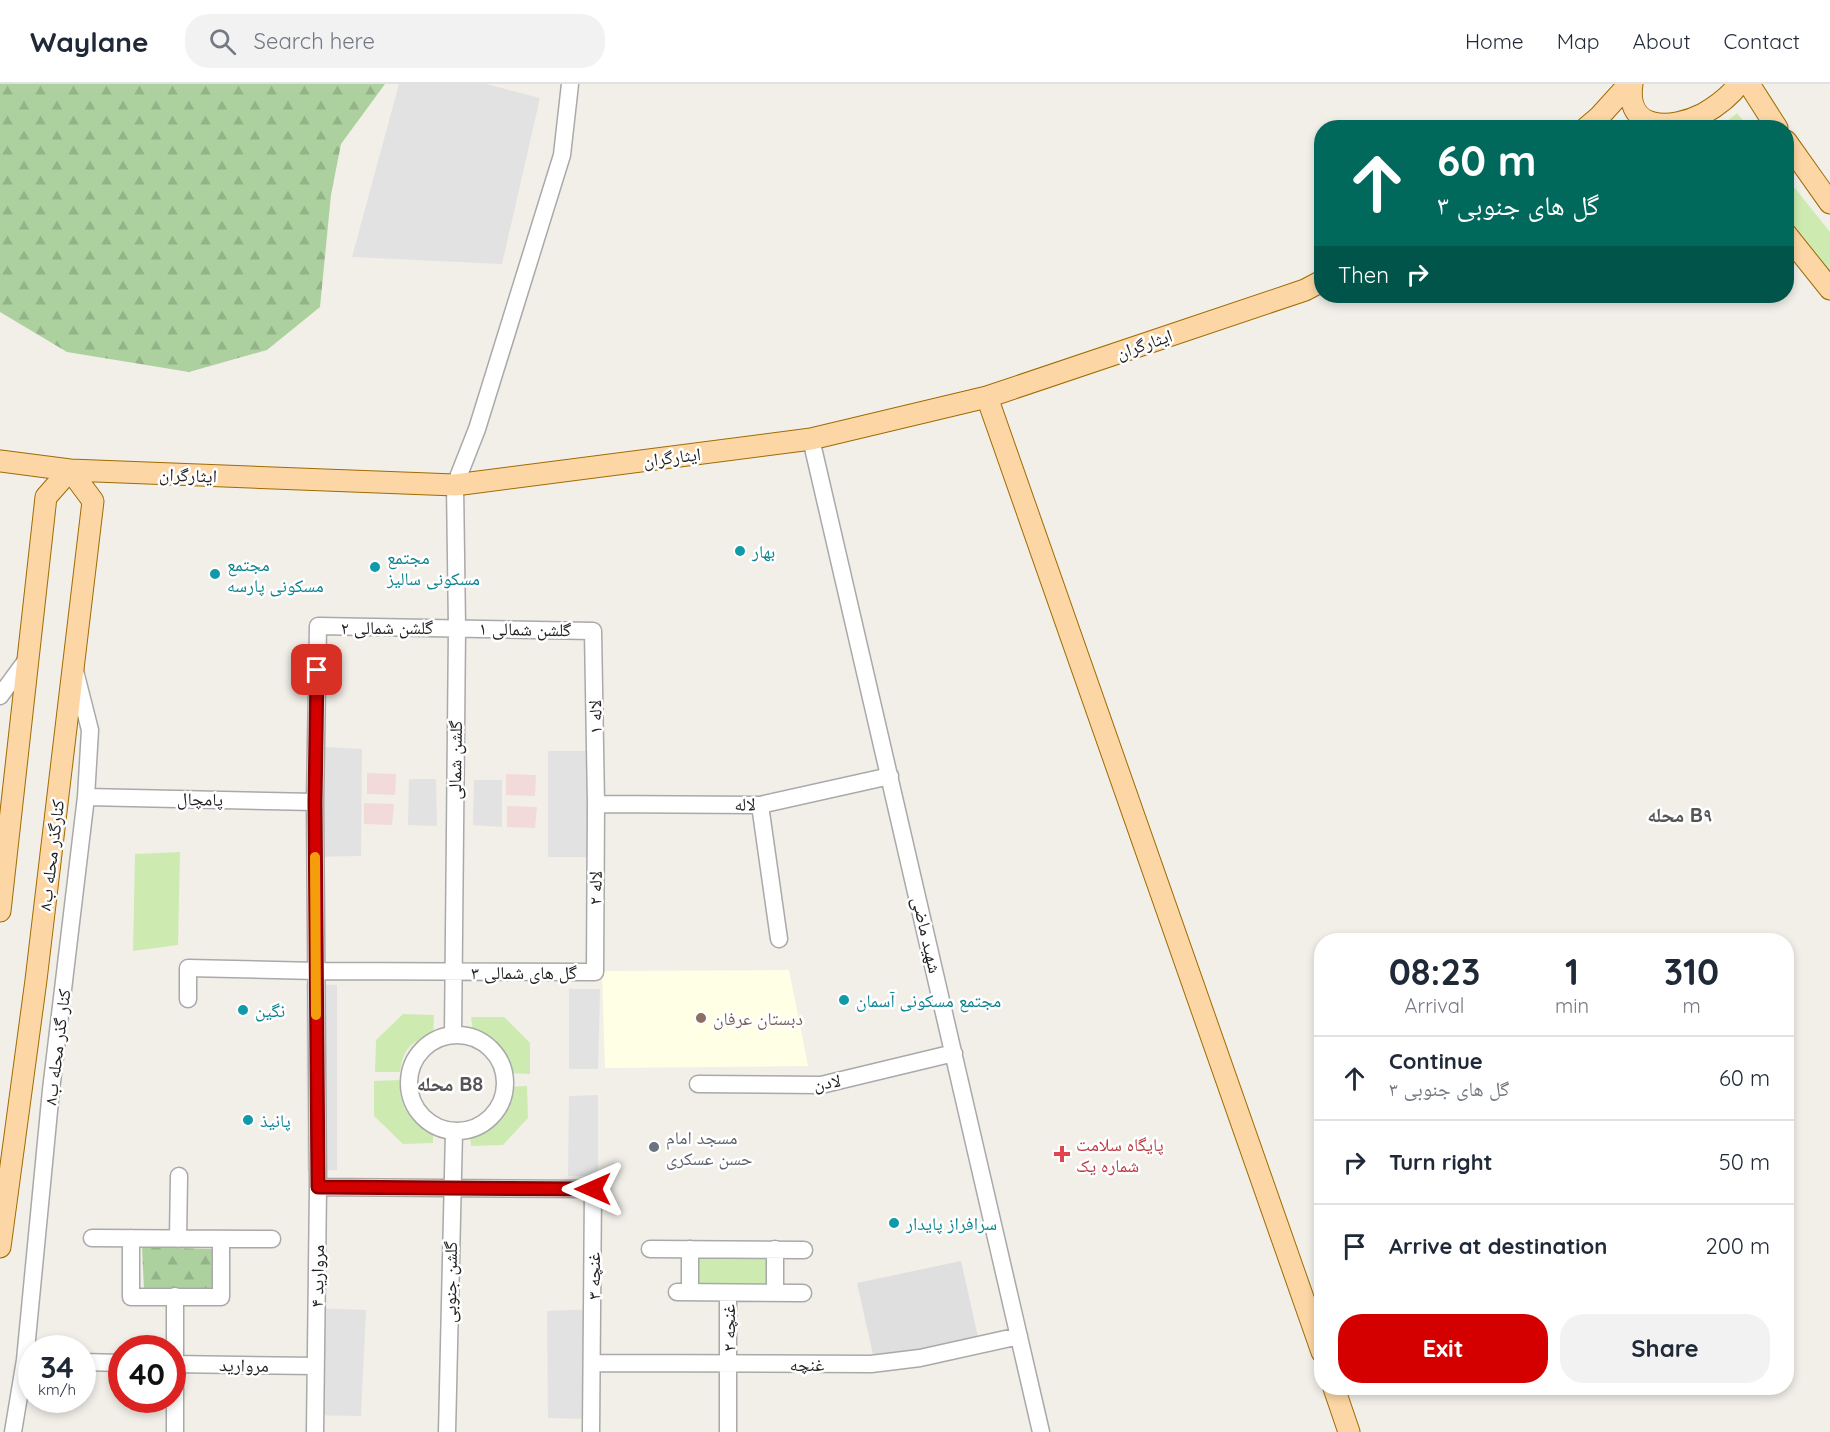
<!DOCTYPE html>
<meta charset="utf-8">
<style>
:root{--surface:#fff;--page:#f2f2f3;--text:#1f2937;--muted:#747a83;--line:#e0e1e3;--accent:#d40000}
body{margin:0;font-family:Quicksand,"Noto Naskh Arabic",sans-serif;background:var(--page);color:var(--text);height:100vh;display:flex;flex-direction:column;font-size:22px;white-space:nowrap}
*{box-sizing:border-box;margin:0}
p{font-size:20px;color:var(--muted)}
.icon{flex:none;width:33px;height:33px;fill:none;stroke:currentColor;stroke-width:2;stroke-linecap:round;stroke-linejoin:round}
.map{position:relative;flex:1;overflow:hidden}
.details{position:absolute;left:1314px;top:849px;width:480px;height:462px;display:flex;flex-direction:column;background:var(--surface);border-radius:24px;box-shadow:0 3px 9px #0003}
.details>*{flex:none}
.guide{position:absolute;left:1314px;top:36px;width:480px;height:183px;border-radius:24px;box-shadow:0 3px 9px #0003;background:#00695c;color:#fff;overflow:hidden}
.speed{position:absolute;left:18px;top:1251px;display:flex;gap:12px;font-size:30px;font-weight:700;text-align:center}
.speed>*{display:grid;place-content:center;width:78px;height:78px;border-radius:50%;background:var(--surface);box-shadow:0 3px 9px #0003;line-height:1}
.speed small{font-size:15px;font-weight:400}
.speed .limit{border:9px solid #d22;background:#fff;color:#111}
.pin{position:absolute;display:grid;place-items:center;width:51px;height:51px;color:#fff;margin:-26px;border-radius:12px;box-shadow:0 3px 9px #0006}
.me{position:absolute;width:66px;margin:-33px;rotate:270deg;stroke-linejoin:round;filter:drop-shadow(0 0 4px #0008)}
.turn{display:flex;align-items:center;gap:21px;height:126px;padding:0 24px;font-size:27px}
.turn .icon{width:78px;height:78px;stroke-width:2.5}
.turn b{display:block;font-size:42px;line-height:51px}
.then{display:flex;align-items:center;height:57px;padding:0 24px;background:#0003;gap:12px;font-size:22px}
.eta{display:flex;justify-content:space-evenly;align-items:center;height:102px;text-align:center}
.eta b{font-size:36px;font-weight:800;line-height:42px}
.action{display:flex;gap:12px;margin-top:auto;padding:12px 24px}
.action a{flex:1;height:69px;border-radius:24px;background:var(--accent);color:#fff;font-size:24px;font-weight:800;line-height:69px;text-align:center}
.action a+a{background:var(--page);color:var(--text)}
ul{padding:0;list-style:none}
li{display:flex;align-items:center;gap:18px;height:84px;padding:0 24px;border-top:2px solid var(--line)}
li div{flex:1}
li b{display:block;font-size:22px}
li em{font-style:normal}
header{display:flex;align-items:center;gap:36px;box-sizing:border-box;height:84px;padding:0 30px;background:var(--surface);border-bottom:2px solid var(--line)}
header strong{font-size:28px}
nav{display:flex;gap:33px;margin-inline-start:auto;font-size:21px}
.search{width:420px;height:54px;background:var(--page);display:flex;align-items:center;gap:15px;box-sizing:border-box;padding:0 21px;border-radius:24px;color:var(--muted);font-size:22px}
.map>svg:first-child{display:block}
.residential{fill:#e0dfdf}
.commercial{fill:#f2dad9}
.education{fill:#ffffe5}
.grass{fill:#cdebb0}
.forest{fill:url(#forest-firs)}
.parking{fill:#e2e2e2}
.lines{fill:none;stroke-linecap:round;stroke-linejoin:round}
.minor-casing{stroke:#a9a9a9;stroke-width:19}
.major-casing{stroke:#a06b00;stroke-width:23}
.minor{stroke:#fff;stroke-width:16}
.major{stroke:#fcd6a4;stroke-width:21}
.route-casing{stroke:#8a0000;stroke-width:15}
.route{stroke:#d40000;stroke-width:10}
.slow{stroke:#f59e0b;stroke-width:10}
.culture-dot{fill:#0f9aa8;stroke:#fff;stroke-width:2}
.education-dot{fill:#8d6e63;stroke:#fff;stroke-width:2}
.worship-dot{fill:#6b7280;stroke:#fff;stroke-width:2}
.health-dot{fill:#e0444e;stroke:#fff;stroke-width:2}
.labels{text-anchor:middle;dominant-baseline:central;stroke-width:5;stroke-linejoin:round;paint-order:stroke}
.street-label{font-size:18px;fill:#222;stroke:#fff}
.culture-label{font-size:18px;fill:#0d838f;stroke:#fff;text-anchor:start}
.education-label{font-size:18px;fill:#785e54;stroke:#fff;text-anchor:start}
.worship-label{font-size:18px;fill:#5b616d;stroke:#fff;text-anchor:start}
.health-label{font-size:18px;fill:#be3a42;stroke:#fff;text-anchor:start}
.neighbourhood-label{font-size:20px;font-weight:bold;fill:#555;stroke:#fff}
</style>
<header>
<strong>Waylane</strong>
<div class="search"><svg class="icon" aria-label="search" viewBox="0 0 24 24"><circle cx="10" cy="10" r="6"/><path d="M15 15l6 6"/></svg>Search here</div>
<nav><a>Home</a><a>Map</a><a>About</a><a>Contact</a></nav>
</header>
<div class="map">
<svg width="1830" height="1348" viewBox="0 0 1830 1348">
<defs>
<pattern id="forest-firs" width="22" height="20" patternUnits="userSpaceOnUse" patternTransform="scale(1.5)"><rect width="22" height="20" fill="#add19e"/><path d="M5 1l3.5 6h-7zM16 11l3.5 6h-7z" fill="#95b388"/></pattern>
</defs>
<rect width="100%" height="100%" fill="#f2efe9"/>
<path class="residential" d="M961 1177 978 1253 874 1275 857 1199Z"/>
<path class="commercial" d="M367 689 396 690 395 711 367 710Z
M506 690 536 691 535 712 506 711Z
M364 719 394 720 392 741 364 740Z
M507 722 537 723 535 744 507 743Z"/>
<path class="education" d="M789 886 808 982 605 984 602 887Z"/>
<path class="grass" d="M1737 29 1748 43H1720Z
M1786 93 1830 148V187L1787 134Z
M180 768 178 861 133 867 135 770Z
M403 930 434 931 433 953C410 956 403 966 400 988H375L376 956Z
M471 933H504L530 959V990L507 989C504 968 491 957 473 948Z
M400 996C399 1026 408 1033 433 1045V1059L403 1060 374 1032V997Z
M527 1002 528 1034 503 1061 471 1062 470 1049C492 1040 502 1026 506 1003Z
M694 1168H771V1206L695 1205Z"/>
<path class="forest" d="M0 0H385L341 60 331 111 320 223 267 266 189 288 67 268 0 228Z
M142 1163 214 1165V1206H144Z"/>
<path class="parking" d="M399 0H486L540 14 502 180 352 173Z
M309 662 362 665 361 772 308 773Z
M548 667H601V773H548Z
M409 695H436L437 742 408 741Z
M474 696H502V743L473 741Z
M306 900 337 901V1086L307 1087Z
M569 905H600L598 985H569Z
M598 1011V1092H568L569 1012Z
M309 1224 366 1226 361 1332 307 1331Z
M599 1225 596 1335 548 1334 547 1227Z"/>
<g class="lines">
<g class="minor-casing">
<path id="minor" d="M811 355 1041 1348
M0 612 28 574
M86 713 315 718
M596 720 760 721 890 692
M760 721 779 855
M188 915V884L316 887 595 888 596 720 593 547 318 542 315 718 318 1103 315 1348
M409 999a48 48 0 1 1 96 0a48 48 0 1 1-96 0Z
M453 951 457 544 455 401 477 345 562 71 570 0
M698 1000 821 1001 954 969
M318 1103 593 1105 591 1348
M92 1154 272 1155
M131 1154V1213H221V1155
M178 1155 179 1092
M650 1165 804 1166
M690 1165V1208
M775 1165V1209
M677 1208 803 1209
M82 1278 122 1279
M592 1279 871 1280 920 1274 1019 1252
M172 1280 316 1282
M13 1348 25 1276 51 1006 86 713 90 646 75 587
M175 1348V1212
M447 1348 454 1047
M728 1348V1209"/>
</g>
<g class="major-casing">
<path id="major" d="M1632 0C1625 48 1672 46 1703 30 1717 22 1730 12 1739 0
M1749 0 1777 44
M1586 44 1599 33 1629 0
M1786 57 1830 119
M1786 150 1830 205
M987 313 1322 1268
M0 377 70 386 455 401 811 355 987 313 1305 206 1322 197
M0 827 46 413 70 386 93 417 36 896 0 1163
M1334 1304 1349 1348"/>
</g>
<use href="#minor" class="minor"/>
<use href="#major" class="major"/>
</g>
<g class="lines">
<g class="route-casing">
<path id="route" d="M317 586 315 718 318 1103 593 1105"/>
</g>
<use href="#route" class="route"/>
<path class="slow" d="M315 773 316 931"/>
</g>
<g class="culture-dot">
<circle cx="740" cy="467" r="6"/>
<circle cx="375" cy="483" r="6"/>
<circle cx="215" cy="490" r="6"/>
<circle cx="844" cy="916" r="6"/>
<circle cx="243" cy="926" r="6"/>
<circle cx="248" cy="1036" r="6"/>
<circle cx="894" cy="1139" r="6"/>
</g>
<circle class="education-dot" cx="701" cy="934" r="6"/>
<circle class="worship-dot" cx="654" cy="1063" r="6"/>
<path class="health-dot" d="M1059 1061h6v6h6v6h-6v6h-6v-6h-6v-6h6z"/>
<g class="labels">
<g class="street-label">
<text transform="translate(1144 260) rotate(-19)">ایثارگران</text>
<text transform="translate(672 373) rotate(-7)">ایثارگران</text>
<text transform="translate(188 391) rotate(2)">ایثارگران</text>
<text x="387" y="543">گلشن شمالی ۲</text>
<text transform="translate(525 545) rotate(1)">گلشن شمالی ۱</text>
<text transform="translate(595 633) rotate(-91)">لاله ۱</text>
<text transform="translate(455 676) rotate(-89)">گلشن شمالی</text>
<text transform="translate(200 715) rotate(1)">پامچال</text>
<text transform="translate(745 720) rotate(-1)">لاله</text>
<text transform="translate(51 771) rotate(-83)">کنارگذر محله ب۸</text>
<text transform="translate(595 804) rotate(-89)">لاله ۲</text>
<text transform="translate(927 851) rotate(77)">شهید ماضی</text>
<text x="524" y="888">گل های شمالی ۳</text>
<text transform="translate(57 963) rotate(-83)">کنار گذر محله ب۸</text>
<text transform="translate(827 998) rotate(-9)">لادن</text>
<text transform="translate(317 1192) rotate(-89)">مروارید ۴</text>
<text transform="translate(593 1192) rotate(-90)">غنچه ۳</text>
<text transform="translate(450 1198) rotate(-89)">گلشن جنوبی</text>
<text transform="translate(728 1244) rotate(-90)">غنچه ۲</text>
<text x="807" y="1280">غنچه</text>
<text transform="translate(244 1281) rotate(1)">مروارید</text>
</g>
<g class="culture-label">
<text x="752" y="467">بهار</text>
<text x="387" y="473">مجتمع<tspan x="387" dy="21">مسکونی سالیز</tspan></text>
<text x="227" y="480">مجتمع<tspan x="227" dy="21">مسکونی پارسه</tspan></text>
<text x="856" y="916">مجتمع مسکونی آسمان</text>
<text x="255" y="926">نگین</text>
<text x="260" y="1036">پانیذ</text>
<text x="906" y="1139">سرافراز پایدار</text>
</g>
<g class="education-label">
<text x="713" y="934">دبستان عرفان</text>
</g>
<g class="worship-label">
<text x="666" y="1053">مسجد امام<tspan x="666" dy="21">حسن عسکری</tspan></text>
</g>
<g class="health-label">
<text x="1076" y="1060">پایگاه سلامت<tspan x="1076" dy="21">شماره یک</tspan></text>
</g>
<g class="neighbourhood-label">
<text x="1680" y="730">محله B۹</text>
<text x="450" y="999">محله B8</text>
</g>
</g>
</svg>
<div class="speed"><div>34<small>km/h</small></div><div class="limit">40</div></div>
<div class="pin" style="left:317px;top:586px;background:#d93025"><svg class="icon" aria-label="arrive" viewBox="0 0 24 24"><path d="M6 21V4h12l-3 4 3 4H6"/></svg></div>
<svg class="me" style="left:593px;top:1105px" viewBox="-20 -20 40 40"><path d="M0-17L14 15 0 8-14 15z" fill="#d40000" stroke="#fff" stroke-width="4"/></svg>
<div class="guide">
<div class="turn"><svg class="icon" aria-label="ahead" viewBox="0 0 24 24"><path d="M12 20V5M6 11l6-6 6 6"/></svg><div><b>60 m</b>گل های جنوبی ۳</div></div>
<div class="then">Then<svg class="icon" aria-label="right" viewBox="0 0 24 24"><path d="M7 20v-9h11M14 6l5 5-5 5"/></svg></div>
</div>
<section class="details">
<div class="eta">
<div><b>08:23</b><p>Arrival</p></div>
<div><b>1</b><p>min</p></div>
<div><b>310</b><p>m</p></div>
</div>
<ul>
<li><svg class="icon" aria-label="ahead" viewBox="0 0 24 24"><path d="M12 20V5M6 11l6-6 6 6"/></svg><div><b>Continue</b><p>گل های جنوبی ۳</p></div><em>60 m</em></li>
<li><svg class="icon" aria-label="right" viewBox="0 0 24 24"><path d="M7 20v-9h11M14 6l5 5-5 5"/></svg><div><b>Turn right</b></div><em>50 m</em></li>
<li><svg class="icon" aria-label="arrive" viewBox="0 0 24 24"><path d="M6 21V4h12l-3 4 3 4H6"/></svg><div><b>Arrive at destination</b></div><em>200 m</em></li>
</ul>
<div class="action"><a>Exit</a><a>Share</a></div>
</section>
</div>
